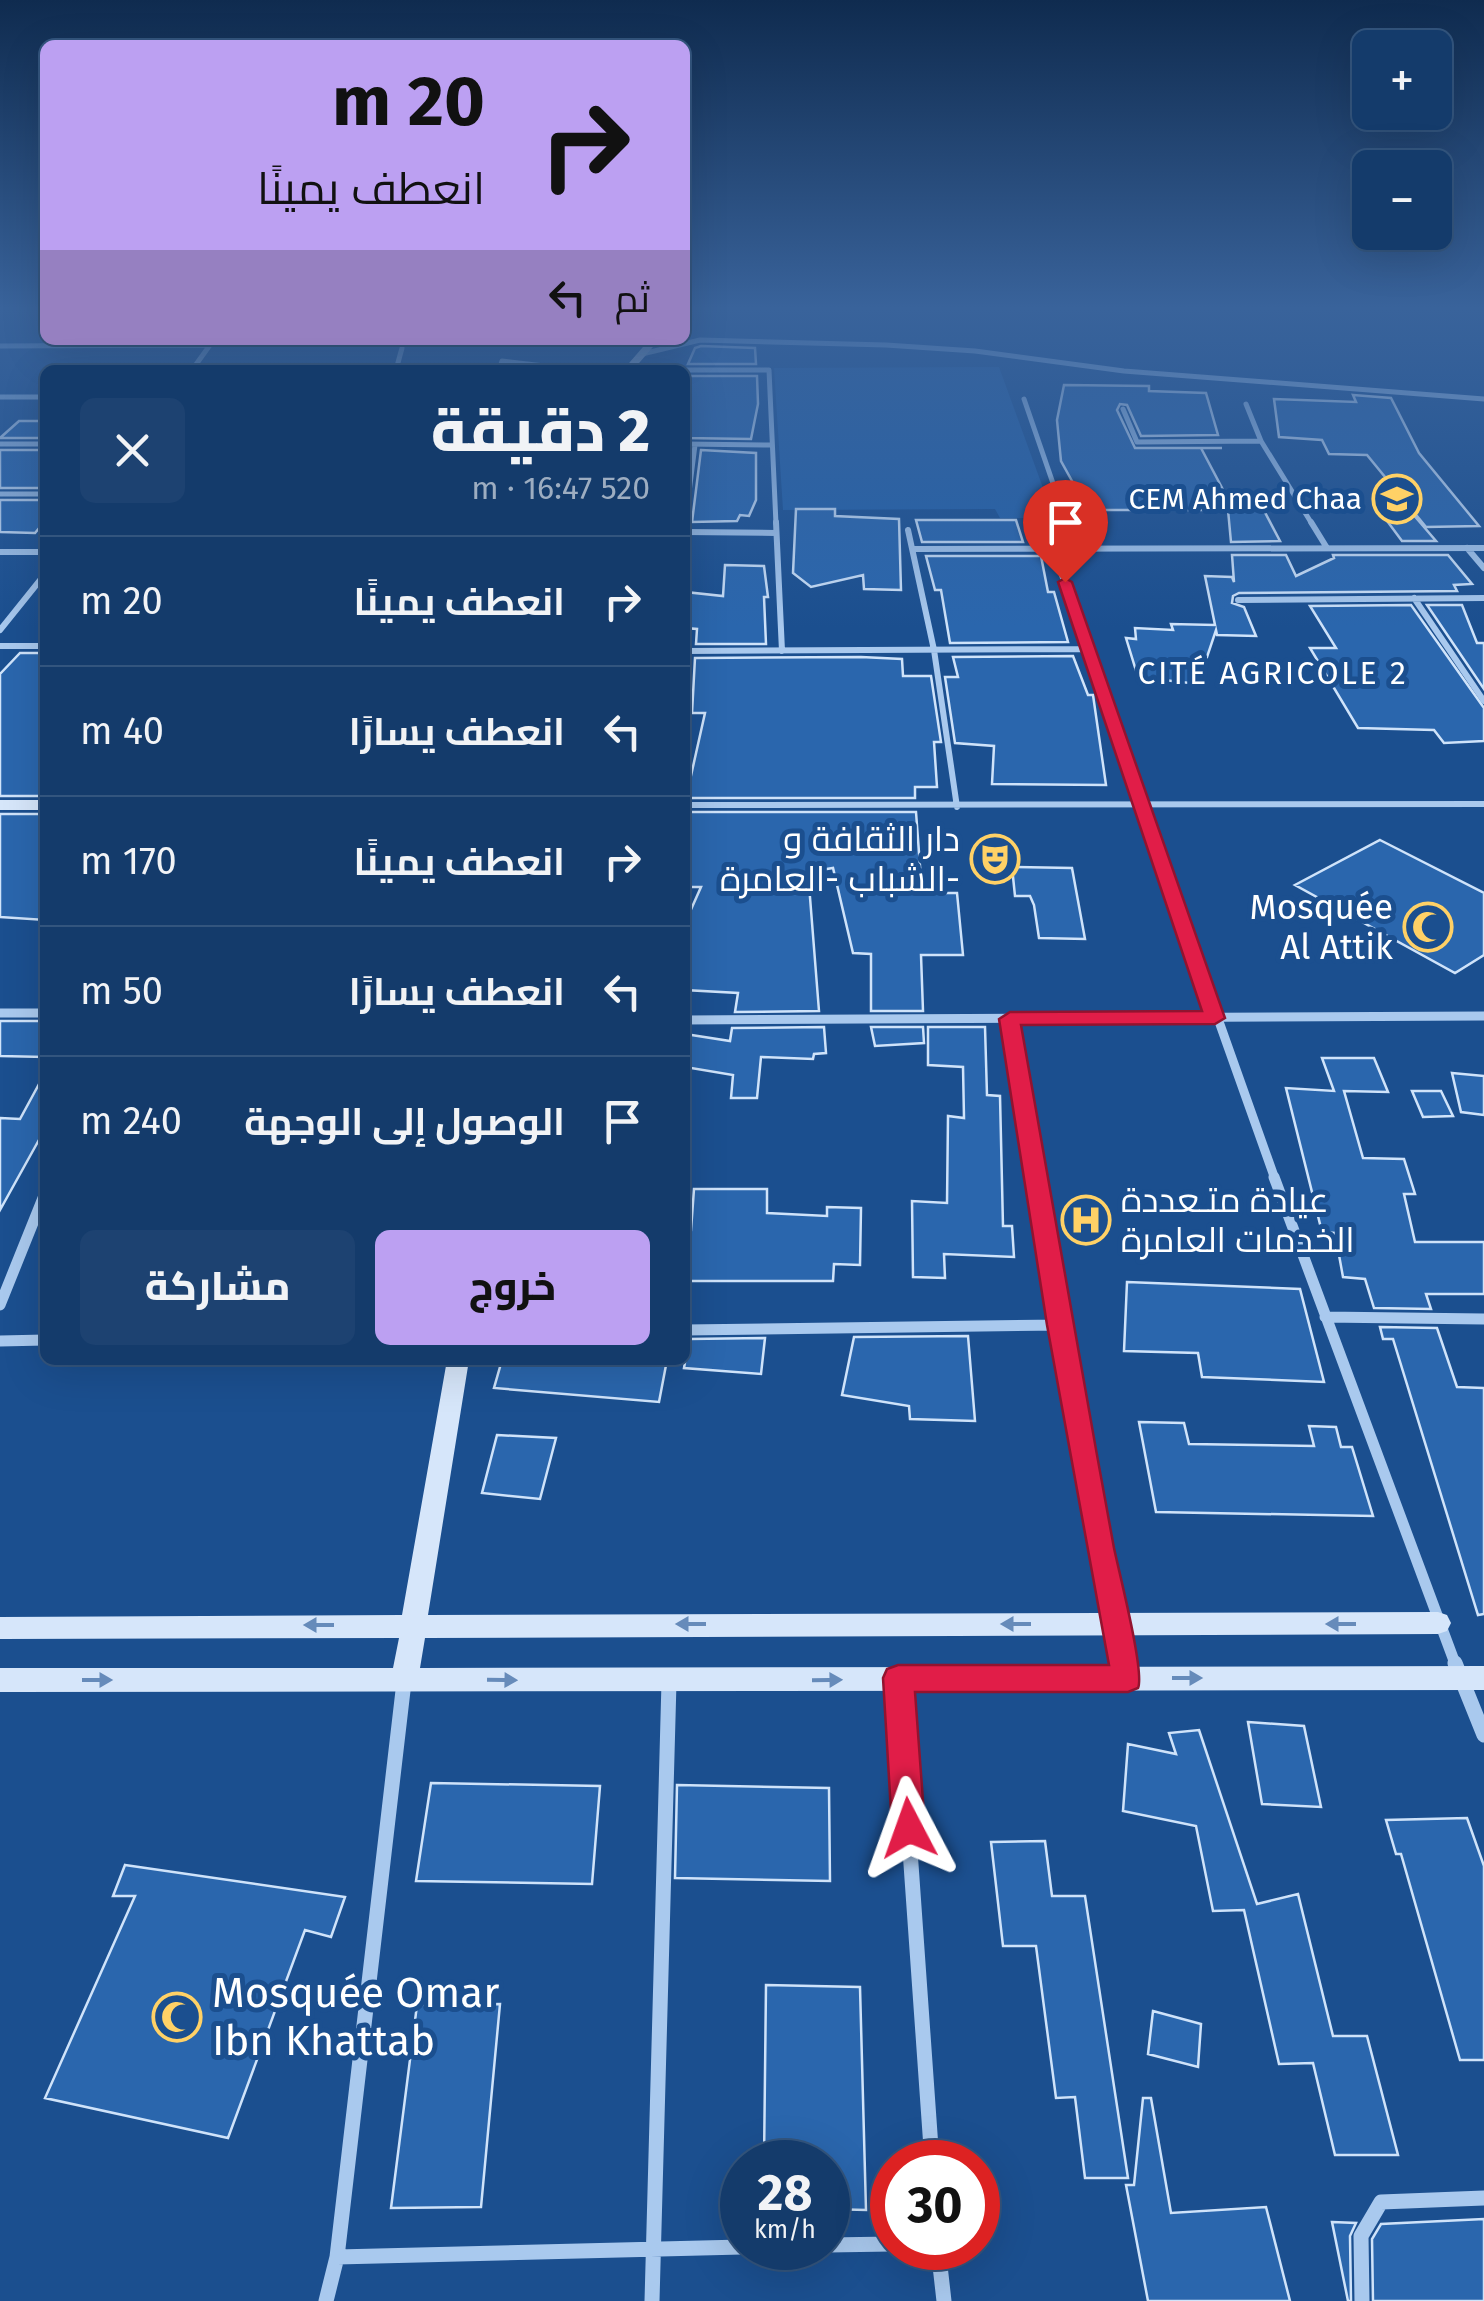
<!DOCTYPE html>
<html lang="ar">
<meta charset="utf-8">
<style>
:root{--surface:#143b6b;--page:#1d4271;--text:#f1f3f6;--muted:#9dadc1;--line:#33557e;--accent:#bca0f2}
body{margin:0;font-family:"Fira Sans",Cairo,sans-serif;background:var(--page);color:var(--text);direction:rtl;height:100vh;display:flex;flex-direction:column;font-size:38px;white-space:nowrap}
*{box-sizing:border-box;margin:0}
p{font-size:32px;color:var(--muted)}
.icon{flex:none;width:55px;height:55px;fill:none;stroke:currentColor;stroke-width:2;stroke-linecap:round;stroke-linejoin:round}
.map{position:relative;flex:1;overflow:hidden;direction:ltr}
.drawer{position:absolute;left:40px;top:365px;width:650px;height:1000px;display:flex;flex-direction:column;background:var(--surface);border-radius:15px;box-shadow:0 10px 40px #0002,0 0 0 2px var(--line);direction:rtl}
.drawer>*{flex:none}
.guide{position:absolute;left:40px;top:40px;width:650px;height:305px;border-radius:15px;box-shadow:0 10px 40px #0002,0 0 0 2px var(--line);direction:rtl;background:#bca0f2;color:#111;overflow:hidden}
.fabs{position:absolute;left:1352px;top:30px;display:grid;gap:20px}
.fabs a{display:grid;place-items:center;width:100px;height:100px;border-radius:15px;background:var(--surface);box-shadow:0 10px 40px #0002,0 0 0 2px var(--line);font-size:50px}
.speed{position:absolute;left:720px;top:2140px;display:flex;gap:20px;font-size:50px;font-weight:700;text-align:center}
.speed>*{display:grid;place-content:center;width:130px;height:130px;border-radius:50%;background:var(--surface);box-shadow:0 10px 40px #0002,0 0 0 2px var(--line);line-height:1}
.speed small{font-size:25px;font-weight:400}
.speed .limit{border:15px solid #d22;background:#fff;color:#111}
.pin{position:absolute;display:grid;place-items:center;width:85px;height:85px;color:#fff;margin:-102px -42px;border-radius:50% 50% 50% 0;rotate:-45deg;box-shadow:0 0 10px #0007}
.pin .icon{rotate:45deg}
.me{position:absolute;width:110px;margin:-55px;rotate:356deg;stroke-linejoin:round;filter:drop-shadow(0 0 8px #0008)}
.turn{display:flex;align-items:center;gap:35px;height:210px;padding:0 40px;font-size:45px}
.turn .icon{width:130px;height:130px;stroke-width:2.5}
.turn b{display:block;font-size:70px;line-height:85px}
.then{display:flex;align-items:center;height:95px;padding:0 40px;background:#0003;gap:20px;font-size:38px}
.round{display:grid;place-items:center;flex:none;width:105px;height:105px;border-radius:15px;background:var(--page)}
.summary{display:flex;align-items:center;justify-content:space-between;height:170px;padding:0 40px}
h1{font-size:60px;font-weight:800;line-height:75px}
.cta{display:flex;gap:20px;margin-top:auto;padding:20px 40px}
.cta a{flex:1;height:115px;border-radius:15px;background:var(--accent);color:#111;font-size:40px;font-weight:800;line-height:115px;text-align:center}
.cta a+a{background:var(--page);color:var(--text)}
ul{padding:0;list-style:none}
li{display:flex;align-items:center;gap:30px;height:130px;padding:0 40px;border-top:2px solid var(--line)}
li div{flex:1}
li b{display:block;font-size:38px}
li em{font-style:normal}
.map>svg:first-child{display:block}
.green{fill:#2461a8}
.building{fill:#2a66ad;stroke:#cfe3fa;stroke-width:2.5}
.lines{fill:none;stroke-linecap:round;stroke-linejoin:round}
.street-far4{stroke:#a9c9ee;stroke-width:5}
.street-far3{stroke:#a9c9ee;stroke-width:6}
.street-far2{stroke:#a9c9ee;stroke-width:9}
.street-far1{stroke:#a9c9ee;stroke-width:11}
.street{stroke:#a9c9ee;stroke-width:15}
.secondary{fill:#d6e6fa;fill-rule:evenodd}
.oneway{fill:#668bba}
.route{fill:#e11d48;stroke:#92132f;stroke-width:2.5}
.labels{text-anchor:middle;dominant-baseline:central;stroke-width:10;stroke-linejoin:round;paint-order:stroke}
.far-poi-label{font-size:30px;fill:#fff;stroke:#1b4f8f;text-anchor:end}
.far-quarter-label{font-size:32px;letter-spacing:2.5px;fill:#fff;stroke:#1b4f8f}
.poi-label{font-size:35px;fill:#fff;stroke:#1b4f8f;text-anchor:end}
.near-poi-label{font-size:42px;fill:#fff;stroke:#1b4f8f;text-anchor:start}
</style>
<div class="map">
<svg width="1484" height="2301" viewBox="0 0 1484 2301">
<rect width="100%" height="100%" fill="#1b4f8f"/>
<path class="green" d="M999 367 1054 518H1000L995 509 783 510 774 368Z"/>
<path class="building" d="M701 346 755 348 756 364H688L695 348Z
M685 376H757L758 404 751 439 685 438Z
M1064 385 1149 386V391L1206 393 1218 435 1141 436 1127 405 1120 404 1117 410 1135 448H1222H1201L1229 501H1259L1280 541 1231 542 1228 510H1083L1080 502 1072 501V481L1061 461 1057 420Z
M1353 395 1391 398 1419 453 1479 526 1426 527 1367 455 1329 454 1322 440 1279 437 1274 399 1356 402Z
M19 421H45V438H0Z
M0 450H45V488H0Z
M701 450 756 453V500L749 516 740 515 737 521 692 522Z
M0 500H45V521L35 533 0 532Z
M1376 506H1406L1436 541H1402Z
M796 509H835V516L899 519 901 590 864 589 863 575 811 587 793 573Z
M916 520H1016L1023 542H922Z
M1232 555H1286L1296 576 1334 558 1333 555H1448L1472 584 1454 585 1457 591 1239 593 1233 596 1232 603 1244 607 1256 636 1217 635 1216 630 1198 684 1138 677 1126 638 1136 639 1135 628 1173 630 1171 624 1215 625 1205 576 1232 577 1234 582Z
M926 556H1041L1048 592H1054L1068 642 950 643 941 590H935Z
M725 565 764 566 768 597H764L766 644H696L697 629 685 628V592L723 596Z
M1411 605 1484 708V741L1444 743 1434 730 1358 728 1310 648H1336L1310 606Z
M1427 605H1462L1477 643H1484V689Z
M20 653H45V796H0V674Z
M1073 656 1088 695H1093L1106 785 992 784 994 746 955 743 945 677H958L953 657Z
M861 657 902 659 903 676H931L941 742H934L937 787H915V798H686L705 713H692L695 658Z
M916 812 922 893H957L963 955H921L923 1011H871V954L853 953 833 868 808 872 819 1011 735 1012 738 993 685 990V923L701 887H685V812Z
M0 814H45V920L0 917Z
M1380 840 1484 893V955L1455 973 1295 885Z
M1012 867 1072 868 1085 939 1039 938 1034 905 1030 896H1015Z
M0 1021H45V1057L0 1056Z
M824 1027 826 1053 814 1054 813 1059 761 1057 757 1098H731L733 1075 685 1067V1034L730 1041 732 1028Z
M871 1027H923L924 1043 875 1046Z
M928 1027H985L987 1095 1000 1096 1003 1226H1012L1014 1257 944 1254 945 1278 913 1277 912 1201 947 1203 948 1116 964 1118 963 1067 928 1065Z
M1322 1058H1374L1388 1092 1344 1091 1363 1158 1404 1159 1415 1194H1404L1415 1242H1484V1294H1426L1431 1309 1374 1308 1365 1279 1343 1277 1335 1233 1322 1232 1286 1088 1334 1091Z
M45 1073V1129L0 1210V1118L20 1119Z
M1452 1073 1484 1076V1115L1461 1112Z
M1412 1091H1441L1453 1116 1423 1117Z
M694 1189H767V1213L827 1216V1207L861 1208 860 1265 834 1264 833 1281H685V1230H691Z
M1127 1282 1300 1289 1324 1382 1202 1377 1198 1353 1124 1351Z
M1380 1327 1437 1328 1457 1387 1484 1388V1614L1478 1615 1393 1339H1383Z
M968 1336 975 1421 910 1419 909 1406 842 1395 854 1337Z
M765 1338 761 1374 684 1368 689 1339Z
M502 1360H667L659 1402 494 1388Z
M1139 1422 1184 1423 1189 1444 1314 1446 1309 1426 1336 1427 1341 1447H1352L1373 1516 1156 1512Z
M497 1435 556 1438 540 1499 482 1493Z
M1248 1722 1304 1726 1321 1807 1262 1804Z
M1199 1730 1257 1904 1298 1894 1333 2036H1367L1398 2155H1335L1313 2063 1279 2064 1244 1910 1213 1911 1196 1826 1123 1811 1128 1744 1176 1754 1169 1733Z
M431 1783 600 1786 592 1884 416 1881Z
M677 1785 829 1788 830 1881 675 1878Z
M1467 1818 1484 1866V2060H1460L1401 1854H1396L1386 1820Z
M1045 1841 1052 1896H1085L1128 2178H1085L1075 2097 1056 2098 1036 1946H1003L991 1842Z
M125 1865 345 1897 331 1937 305 1930 228 2138 45 2098 135 1896H113Z
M766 1985 860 1987 866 2210 828 2209V2162H764Z
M500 2004 481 2207 391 2208 417 2005Z
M1153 2011 1201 2024 1198 2067 1148 2054Z
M1143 2098H1151L1171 2213 1266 2207 1290 2301H1148L1126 2185H1134Z
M1484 2219V2301H1373L1372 2239 1381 2224Z
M1332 2222 1356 2223 1350 2236 1351 2301H1348Z"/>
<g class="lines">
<path class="street-far4" d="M0 346 210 345 192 370
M642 354 700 340 886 345 975 351 1124 371 1484 399
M396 370 402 348
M499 370 502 361 579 370
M628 370H769L776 524
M0 397H45
M1024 399 1067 524
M1246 404 1261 441
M1123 409 1137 442 1261 441 1312 524
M0 444H45
M685 444 772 445
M0 494H45
M685 524 695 445"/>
<path class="street-far3" d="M776 522 782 651
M1066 522 1075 549
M1311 522 1327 548
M908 530 934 650 957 807
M685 532 776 533
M1467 548 1484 568
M915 549 1484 548
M1053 549 1142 808
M0 552H45
M1414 598 1484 701
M1238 600 1484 598
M0 630 45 574
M0 646H45
M685 651 1088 649
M685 805 1484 804"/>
<path class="street-far2" d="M1142 805 1275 1179
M0 1013H45
M1009 1019 1036 1179
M685 1020 1484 1016"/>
<path class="street-far1" d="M1035 1177 1124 1666
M1274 1177 1456 1666
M0 1305 45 1193
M1325 1317 1484 1319
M685 1330 1060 1325
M0 1341 45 1340"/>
<path class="street" d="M1124 1663 1127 1677
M1455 1663 1484 1735
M898 1680 932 2162
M828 2245 892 2244
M938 2248 944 2301
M337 2257 742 2247
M326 2301 337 2257 404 1682
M652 2301 669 1682
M1362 2301 1361 2236 1381 2202 1484 2198"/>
<path class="secondary" d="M649 340H659L633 370H623Z
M0 800H45V810H0Z
M447 1360H469L428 1615 1438 1612 1447 1615 1451 1623 1447 1631 1438 1634 425 1638 420 1668 1484 1666V1690L0 1692V1668H393L399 1638 0 1639V1617L402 1615Z"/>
</g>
<defs><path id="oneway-solid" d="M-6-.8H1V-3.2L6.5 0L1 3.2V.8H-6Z" transform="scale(2.5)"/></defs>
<g class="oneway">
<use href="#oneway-solid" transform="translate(691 1624) rotate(180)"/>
<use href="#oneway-solid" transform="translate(1016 1624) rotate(180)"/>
<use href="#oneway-solid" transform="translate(1341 1624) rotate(180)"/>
<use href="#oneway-solid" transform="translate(319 1625) rotate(180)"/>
<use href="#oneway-solid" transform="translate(1187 1678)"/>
<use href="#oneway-solid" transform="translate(97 1680)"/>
<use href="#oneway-solid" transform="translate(502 1680) rotate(1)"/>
<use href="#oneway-solid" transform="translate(827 1680) rotate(-1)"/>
</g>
<linearGradient id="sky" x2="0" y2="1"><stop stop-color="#0f2b4f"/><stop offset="0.49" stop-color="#39639b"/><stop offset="1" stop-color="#39639b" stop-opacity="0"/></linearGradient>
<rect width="1484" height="628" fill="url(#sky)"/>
<path class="route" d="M1065 578 1072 582 1225 1018 1215 1024 1021 1025C1051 1200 1082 1374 1114 1548 1119 1572 1145 1673 1138 1688L1128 1692H915L925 1828 920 1839 909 1843 897 1839 892 1828 883 1678 887 1669 898 1665H1109L1047 1325 999 1019 1010 1012 1202 1011 1058 582Z"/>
<defs>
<g id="school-ring" transform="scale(2.5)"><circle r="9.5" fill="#1b4f8f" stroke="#ffd166" stroke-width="1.5"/><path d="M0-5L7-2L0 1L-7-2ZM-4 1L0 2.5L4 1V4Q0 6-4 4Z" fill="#ffd166"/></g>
<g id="theatre-ring" transform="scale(2.5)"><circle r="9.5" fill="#1b4f8f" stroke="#ffd166" stroke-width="1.5"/><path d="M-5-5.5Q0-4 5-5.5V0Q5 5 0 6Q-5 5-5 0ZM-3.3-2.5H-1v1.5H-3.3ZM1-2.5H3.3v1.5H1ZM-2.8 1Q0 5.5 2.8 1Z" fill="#ffd166"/></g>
<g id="mosque-ring" transform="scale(2.5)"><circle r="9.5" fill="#1b4f8f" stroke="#ffd166" stroke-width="1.5"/><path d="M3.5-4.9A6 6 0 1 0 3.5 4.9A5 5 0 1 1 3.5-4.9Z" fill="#ffd166"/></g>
<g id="hospital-ring" transform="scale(2.5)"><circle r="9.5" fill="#1b4f8f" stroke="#ffd166" stroke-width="1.5"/><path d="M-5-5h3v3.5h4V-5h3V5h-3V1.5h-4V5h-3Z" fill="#ffd166"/></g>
</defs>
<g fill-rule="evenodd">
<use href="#school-ring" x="1397" y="499"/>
<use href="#theatre-ring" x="995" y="859"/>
<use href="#mosque-ring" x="1428" y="927"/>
<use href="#hospital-ring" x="1086" y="1220"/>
<use href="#mosque-ring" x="177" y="2017"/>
</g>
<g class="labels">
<g class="far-poi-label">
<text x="1362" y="499">CEM Ahmed Chaa</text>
</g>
<g class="far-quarter-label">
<text x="1273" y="673">CITÉ AGRICOLE 2</text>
</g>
<g class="poi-label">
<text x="960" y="839">دار الثقافة و<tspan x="960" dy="40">الشباب -العامرة-</tspan></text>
<text x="1393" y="907">Mosquée<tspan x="1393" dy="40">Al Attik</tspan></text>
<text x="1121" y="1200" text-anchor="start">عيادة متـعددة<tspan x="1121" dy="40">الخدمات العامرة</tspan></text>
</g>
<g class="near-poi-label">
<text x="212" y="1993">Mosquée Omar<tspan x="212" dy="48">Ibn Khattab</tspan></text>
</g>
</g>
</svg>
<div class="fabs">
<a>+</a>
<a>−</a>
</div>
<div class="speed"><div>28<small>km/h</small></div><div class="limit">30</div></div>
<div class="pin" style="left:1065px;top:582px;background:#d93025"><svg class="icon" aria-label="arrive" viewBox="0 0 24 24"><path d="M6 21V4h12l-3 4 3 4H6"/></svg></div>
<svg class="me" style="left:909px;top:1828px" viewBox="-20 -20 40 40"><path d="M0-17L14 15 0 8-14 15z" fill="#e11d48" stroke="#fff" stroke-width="4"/></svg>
<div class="guide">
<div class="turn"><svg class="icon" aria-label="right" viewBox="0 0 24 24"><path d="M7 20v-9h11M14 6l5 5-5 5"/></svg><div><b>20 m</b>انعطف يمينًا</div></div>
<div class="then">ثم<svg class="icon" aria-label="left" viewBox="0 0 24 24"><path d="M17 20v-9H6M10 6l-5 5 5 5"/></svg></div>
</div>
<section class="drawer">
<div class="summary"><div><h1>2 دقيقة</h1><p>520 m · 16:47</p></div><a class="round"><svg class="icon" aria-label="close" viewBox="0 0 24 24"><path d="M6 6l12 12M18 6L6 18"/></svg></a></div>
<ul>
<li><svg class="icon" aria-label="right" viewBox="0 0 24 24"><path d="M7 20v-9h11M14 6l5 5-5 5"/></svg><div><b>انعطف يمينًا</b></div><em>20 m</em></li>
<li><svg class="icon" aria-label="left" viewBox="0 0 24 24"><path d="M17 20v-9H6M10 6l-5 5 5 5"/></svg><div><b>انعطف يسارًا</b></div><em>40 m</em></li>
<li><svg class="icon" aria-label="right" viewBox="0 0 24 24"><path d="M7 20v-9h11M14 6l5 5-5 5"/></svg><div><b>انعطف يمينًا</b></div><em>170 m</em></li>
<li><svg class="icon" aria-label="left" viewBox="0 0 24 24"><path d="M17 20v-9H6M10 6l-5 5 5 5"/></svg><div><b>انعطف يسارًا</b></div><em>50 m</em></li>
<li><svg class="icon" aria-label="arrive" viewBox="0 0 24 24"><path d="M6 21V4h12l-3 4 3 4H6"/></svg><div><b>الوصول إلى الوجهة</b></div><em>240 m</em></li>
</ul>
<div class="cta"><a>خروج</a><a>مشاركة</a></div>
</section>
</div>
